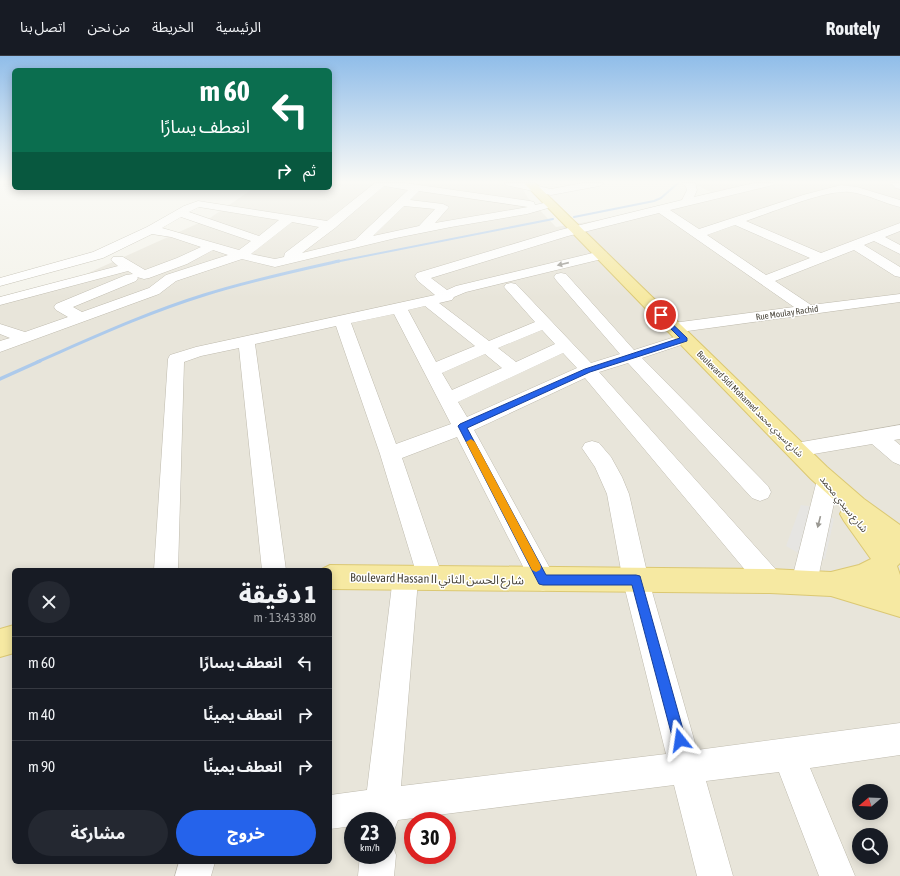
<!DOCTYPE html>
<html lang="ar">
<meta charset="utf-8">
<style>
:root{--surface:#171b24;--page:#242831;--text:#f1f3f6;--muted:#9ea1a6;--line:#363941;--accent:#2563eb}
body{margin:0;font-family:"Asap Condensed","Noto Sans Arabic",sans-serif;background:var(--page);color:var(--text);direction:rtl;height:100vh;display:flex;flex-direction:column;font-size:15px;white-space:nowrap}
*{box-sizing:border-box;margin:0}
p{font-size:13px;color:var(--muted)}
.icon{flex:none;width:22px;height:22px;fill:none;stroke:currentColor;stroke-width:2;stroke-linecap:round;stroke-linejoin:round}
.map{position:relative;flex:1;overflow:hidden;direction:ltr}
.panel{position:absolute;left:12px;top:512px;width:320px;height:296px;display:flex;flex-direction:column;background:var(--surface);border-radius:6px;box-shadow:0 2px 10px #0003;direction:rtl}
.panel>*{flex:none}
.top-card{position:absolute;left:12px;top:12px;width:320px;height:122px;border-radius:6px;box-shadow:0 2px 10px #0003;direction:rtl;background:#0b6e4f;color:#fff;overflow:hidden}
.needle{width:26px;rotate:251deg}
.tools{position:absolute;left:852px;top:728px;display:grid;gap:8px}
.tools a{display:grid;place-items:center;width:36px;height:36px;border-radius:50%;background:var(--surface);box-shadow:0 2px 10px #0003;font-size:20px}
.speed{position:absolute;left:344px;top:756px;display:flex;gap:8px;font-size:20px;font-weight:700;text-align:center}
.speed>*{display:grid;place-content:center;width:52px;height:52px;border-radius:50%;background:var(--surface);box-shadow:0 2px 10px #0003;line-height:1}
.speed small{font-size:10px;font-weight:400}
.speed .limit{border:6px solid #d22;background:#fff;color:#111}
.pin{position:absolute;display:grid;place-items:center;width:34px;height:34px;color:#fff;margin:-17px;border:2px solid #fff;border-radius:50%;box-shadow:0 1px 4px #0007}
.me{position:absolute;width:44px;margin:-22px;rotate:345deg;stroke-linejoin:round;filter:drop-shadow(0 0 3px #0008)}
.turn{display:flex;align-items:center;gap:14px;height:84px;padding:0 16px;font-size:18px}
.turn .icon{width:52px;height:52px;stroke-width:2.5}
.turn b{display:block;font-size:28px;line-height:34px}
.then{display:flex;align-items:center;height:38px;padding:0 16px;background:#0003;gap:8px;font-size:15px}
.round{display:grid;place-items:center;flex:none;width:42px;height:42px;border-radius:21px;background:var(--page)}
.overview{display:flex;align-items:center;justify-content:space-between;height:68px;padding:0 16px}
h1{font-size:24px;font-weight:800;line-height:30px}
.action{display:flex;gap:8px;margin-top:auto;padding:8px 16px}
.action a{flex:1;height:46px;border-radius:24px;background:var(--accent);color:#fff;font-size:16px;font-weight:800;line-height:46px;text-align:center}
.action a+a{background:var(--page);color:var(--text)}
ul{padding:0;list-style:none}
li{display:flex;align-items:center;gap:12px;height:52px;padding:0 16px;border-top:1px solid var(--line)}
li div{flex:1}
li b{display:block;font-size:15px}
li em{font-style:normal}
header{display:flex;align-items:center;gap:24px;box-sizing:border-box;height:56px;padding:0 20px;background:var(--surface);border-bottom:1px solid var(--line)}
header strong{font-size:19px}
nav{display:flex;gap:22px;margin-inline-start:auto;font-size:14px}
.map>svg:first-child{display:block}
.residential{fill:#e8e5da;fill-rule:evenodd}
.parking{fill:#e6e5e2}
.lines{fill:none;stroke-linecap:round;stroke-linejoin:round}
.stream-far2{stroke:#adcaeb;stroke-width:2}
.stream-far1{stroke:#adcaeb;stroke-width:3}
.stream{stroke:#adcaeb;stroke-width:3.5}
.minor-casing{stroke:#bfbbae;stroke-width:1}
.major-casing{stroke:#dbc873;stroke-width:2}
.minor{fill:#fff;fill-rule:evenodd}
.major{fill:#f6e9a2;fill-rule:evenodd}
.oneway{fill:#9a9892}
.route{fill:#2563eb;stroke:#184099}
.slow{fill:#f59e0b}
.labels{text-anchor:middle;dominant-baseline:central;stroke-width:3;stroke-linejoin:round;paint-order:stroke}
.far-street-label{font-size:9px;fill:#484439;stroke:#fff}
.street-label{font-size:10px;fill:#484439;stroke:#fff}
.near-street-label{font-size:12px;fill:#484439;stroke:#fff}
</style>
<header>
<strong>Routely</strong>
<nav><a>الرئيسية</a><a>الخريطة</a><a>من نحن</a><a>اتصل بنا</a></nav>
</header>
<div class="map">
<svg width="900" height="820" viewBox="0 0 900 820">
<rect width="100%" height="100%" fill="#f4f3eb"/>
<path class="residential" d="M330 127H519L528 142 556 171 642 157 711 136 692 127H900V820H0V248L64 228 210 162 254 132H330ZM14 514H330V806H14ZM859 735H881V757H859ZM353 765H387V799H353ZM413 765H447V799H413ZM859 779H881V801H859Z"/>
<path class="parking" d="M801 449 821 452 834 463 825 503H809L786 490Z"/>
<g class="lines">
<path class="stream-far2" d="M574 161 654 145 661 142 678 127
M335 206 553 163"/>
<path class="stream-far1" d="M37 306C92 282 146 257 204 239 248 225 294 215 339 205"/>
<path class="stream" d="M0 323 40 305"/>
<g class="minor-casing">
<path id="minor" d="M375 127H405L530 145 534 146 535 149 544 147 550 150 548 152 527 158 451 171 396 182 275 211 242 203 176 225 159 238 0 296V285L10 282 0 278V268L25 276 68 261 56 254 54 251 56 248 126 219 133 218 128 215 0 249V241L118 210 111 204 113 201H123L145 214 177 202 201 191 171 181 152 178 103 202 0 230V222L93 196 147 171 184 150 198 145 327 165ZM384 130 408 134 355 184 302 197 335 172ZM419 135 528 151 435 167 449 151 443 148 410 144ZM404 150 435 153 419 170 373 180ZM199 151 279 164 259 180 189 156ZM181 161 251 185 239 194 162 172ZM292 166 319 171 285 197 284 201 275 203 251 198ZM213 194 228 199 166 219 149 232 82 256 73 251 136 225 138 222 137 221 144 223 149 222 187 208Z
M505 127H525L551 133 582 127H604L599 130 551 139 506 129Z
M682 127H695L697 134 694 141 754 127H774L773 129 670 154 699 173 803 139 841 129 857 131 900 144V151C883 147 867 138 850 136 827 133 770 157 746 165L821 197 900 167V175L885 181 900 189V198L874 185 864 189 900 211V221L895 220 854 194 775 225 811 249 900 238V246L673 277 667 275 665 272 667 269 673 267 794 251 659 157 568 180 431 222 447 234 456 230 601 195 606 196 607 199 606 202 466 236 454 241 452 244 439 247 489 285 535 266 504 231 506 228 511 227 516 228 591 307 620 298 556 224 554 221 556 218 561 217 566 218 634 294 678 280 684 278 690 280 692 283 690 286 642 302 768 430 771 436 768 442 760 445 752 442 628 307 599 316 779 517 783 525 779 533 770 536 761 533 585 322 474 374 552 516 556 524 552 532 543 535 534 532 457 381 402 402 443 522 439 530 430 533 421 530 418 524 401 730 666 698 623 525 607 438 595 411 582 392 585 387 592 385 599 387 611 401 622 421 629 438 649 525 697 694 900 667V699L810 712 855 820H819L779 716 706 725 733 820H697L674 729 398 764 393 777 387 780V765H353V770L330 773V739L367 734 393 521 397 513 406 510 415 513 380 398 336 270 255 288 286 514H262L239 292 201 300 184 306 178 514H154L168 303 170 299 196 291 435 239 418 225 415 220 417 217 560 174 682 144 687 134 686 131ZM735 169 810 202 766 219 707 179ZM425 250 475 290 436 306 408 254ZM394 258 451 368 396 388 351 267ZM542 274 555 288 516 306 498 292ZM563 297 577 312 467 361 458 346ZM485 298 502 312 452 334 442 317Z
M891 127H900V133L896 132Z
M900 369V383L894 384 900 389V409L893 406 872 388 796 401 789 399 786 394 789 389 796 387Z
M827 420 835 422 838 428 817 527 813 535 804 538 795 535 791 527 816 428 819 422Z
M387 785 391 786 396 799 394 820H358L360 799H387Z
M179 806H215L211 820H175Z"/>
</g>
<g class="major-casing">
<path id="major" d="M524 127H535L827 411 864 443 900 469V507L897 510 900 519V561L831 540 770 537 330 533V514H320L330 509 770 513 831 516 859 509 871 503 844 465 840 458 843 452 811 423Z
M14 569V597L0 601V573Z"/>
</g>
<use href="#minor" class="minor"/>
<use href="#major" class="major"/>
</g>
<defs><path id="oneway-solid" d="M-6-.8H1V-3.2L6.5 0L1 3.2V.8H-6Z"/></defs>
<g class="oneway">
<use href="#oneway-solid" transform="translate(563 208) rotate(167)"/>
<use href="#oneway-solid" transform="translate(819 466) rotate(104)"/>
</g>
<linearGradient id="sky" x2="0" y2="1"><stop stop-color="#90bde9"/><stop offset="0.52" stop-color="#fafaf6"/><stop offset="1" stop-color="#fafaf6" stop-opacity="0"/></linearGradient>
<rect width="900" height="242" fill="url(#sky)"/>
<path class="route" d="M661 257 687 282V285L590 316 467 372 546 519H636L640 520 686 684 684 688 680 690 675 688 673 684 632 529H543L539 528 458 370 460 368 585 313 680 282 659 261 658 259Z"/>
<path class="slow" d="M471 383 475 386 540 508 541 511 540 514 536 516 532 514 466 386Z"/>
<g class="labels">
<g class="far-street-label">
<text transform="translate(787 257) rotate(-8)">Rue Moulay Rachid</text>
<text transform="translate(750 348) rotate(45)">Boulevard Sidi Mohamed شارع سيدي محمد</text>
</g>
<g class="street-label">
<text transform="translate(844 448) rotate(51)">شارع سيدي محمد</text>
</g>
<g class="near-street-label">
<text transform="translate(437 523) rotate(1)">Boulevard Hassan II شارع الحسن الثاني</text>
</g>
</g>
</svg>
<div class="tools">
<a><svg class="needle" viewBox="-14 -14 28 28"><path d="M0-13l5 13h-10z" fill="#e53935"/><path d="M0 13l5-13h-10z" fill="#9ea1a6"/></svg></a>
<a><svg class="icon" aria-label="search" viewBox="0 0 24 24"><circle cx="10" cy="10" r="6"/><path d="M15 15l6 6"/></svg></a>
</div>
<div class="speed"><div>23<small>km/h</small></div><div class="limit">30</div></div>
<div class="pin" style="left:661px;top:259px;background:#d93025"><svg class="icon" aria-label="arrive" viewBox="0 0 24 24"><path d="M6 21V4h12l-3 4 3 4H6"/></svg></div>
<svg class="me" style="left:680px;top:684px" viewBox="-20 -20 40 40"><path d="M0-17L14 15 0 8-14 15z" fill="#2563eb" stroke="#fff" stroke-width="4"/></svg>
<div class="top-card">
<div class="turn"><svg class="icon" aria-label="left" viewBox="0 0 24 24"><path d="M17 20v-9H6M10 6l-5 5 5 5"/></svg><div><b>60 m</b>انعطف يسارًا</div></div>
<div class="then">ثم<svg class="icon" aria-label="right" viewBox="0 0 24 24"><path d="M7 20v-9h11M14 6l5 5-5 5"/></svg></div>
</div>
<section class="panel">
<div class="overview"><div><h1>1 دقيقة</h1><p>380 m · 13:43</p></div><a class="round"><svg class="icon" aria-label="close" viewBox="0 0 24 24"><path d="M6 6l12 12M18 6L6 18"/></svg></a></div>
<ul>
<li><svg class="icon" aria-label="left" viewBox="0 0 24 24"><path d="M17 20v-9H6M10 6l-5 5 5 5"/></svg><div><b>انعطف يسارًا</b></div><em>60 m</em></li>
<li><svg class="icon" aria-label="right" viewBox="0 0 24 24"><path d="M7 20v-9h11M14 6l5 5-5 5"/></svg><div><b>انعطف يمينًا</b></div><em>40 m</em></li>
<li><svg class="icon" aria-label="right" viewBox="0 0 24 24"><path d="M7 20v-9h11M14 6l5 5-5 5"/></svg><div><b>انعطف يمينًا</b></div><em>90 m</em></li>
</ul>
<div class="action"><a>خروج</a><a>مشاركة</a></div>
</section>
</div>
